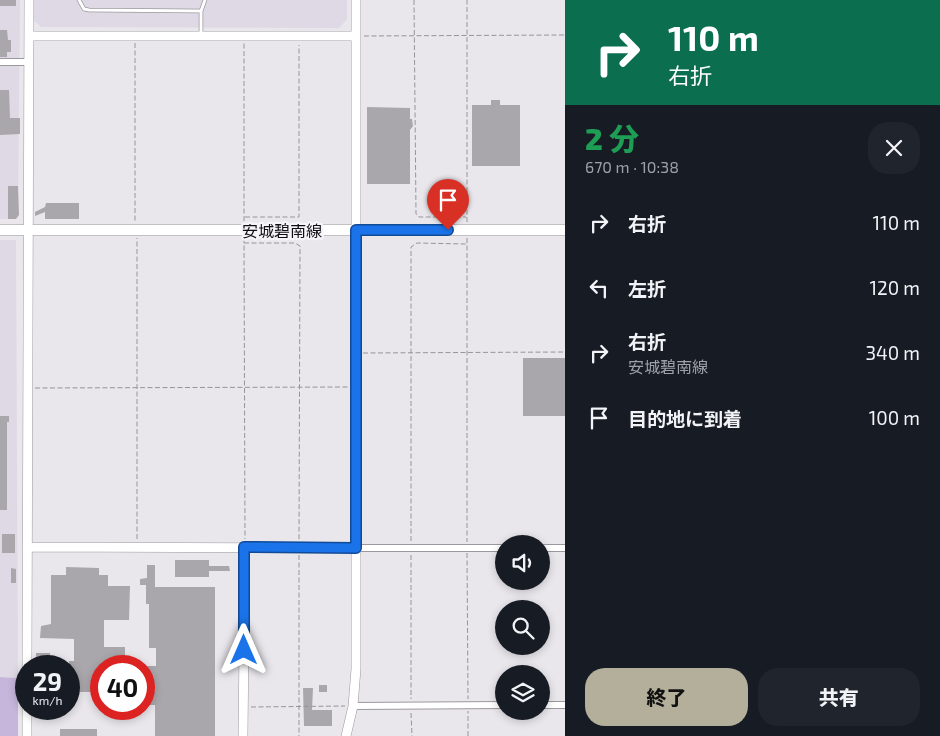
<!DOCTYPE html>
<html lang="ja">
<meta charset="utf-8">
<style>
:root{--surface:#171b24;--page:#20242c;--text:#f1f3f6;--muted:#9ea1a6;--accent:#b3af9a}
body{margin:0;font-family:"Exo 2","Noto Sans JP",sans-serif;background:var(--page);color:var(--text);height:100vh;display:flex;flex-direction:column;font-size:19px;white-space:nowrap}
*{box-sizing:border-box;margin:0}
p{font-size:16px;color:var(--muted)}
.icon{flex:none;width:28px;height:28px;fill:none;stroke:currentColor;stroke-width:2;stroke-linecap:round;stroke-linejoin:round}
.map{position:relative;flex:1;overflow:hidden}
.panel{display:flex;flex-direction:column;background:var(--surface);width:375px}
.panel>*{flex:none}
.banner{background:#0b6e4f;color:#fff;overflow:hidden}
.buttons{position:absolute;left:495px;top:535px;display:grid;gap:10px}
.buttons a{display:grid;place-items:center;width:55px;height:55px;border-radius:50%;background:var(--surface);box-shadow:0 2px 8px #0003;font-size:25px}
.speed{position:absolute;left:15px;top:655px;display:flex;gap:10px;font-size:25px;font-weight:700;text-align:center}
.speed>*{display:grid;place-content:center;width:65px;height:65px;border-radius:50%;background:var(--surface);box-shadow:0 2px 8px #0003;line-height:1}
.speed small{font-size:12px;font-weight:400}
.speed .limit{border:8px solid #d22;background:#fff;color:#111}
.pin{position:absolute;display:grid;place-items:center;width:42px;height:42px;color:#fff;margin:-51px -21px;border-radius:50% 50% 50% 0;rotate:-45deg;box-shadow:0 0 5px #0007}
.pin .icon{rotate:45deg}
.me{position:absolute;width:55px;margin:-28px;rotate:0deg;stroke-linejoin:round;filter:drop-shadow(0 0 4px #0008)}
.turn{display:flex;align-items:center;gap:18px;height:105px;padding:0 20px;font-size:22px}
.turn .icon{width:65px;height:65px;stroke-width:2.5}
.turn b{display:block;font-size:35px;line-height:42px}
.round{display:grid;place-items:center;flex:none;width:52px;height:52px;border-radius:20px;background:var(--page)}
.headline{display:flex;align-items:center;justify-content:space-between;height:85px;padding:0 20px}
h1{font-size:30px;font-weight:800;line-height:38px;color:#1e9e55}
.button{display:flex;gap:10px;margin-top:auto;padding:10px 20px}
.button a{flex:1;height:58px;border-radius:20px;background:var(--accent);color:#111;font-size:20px;font-weight:800;line-height:58px;text-align:center}
.button a+a{background:var(--page);color:var(--text)}
ul{padding:0;list-style:none}
li{display:flex;align-items:center;gap:15px;height:65px;padding:0 20px}
li div{flex:1}
li b{display:block;font-size:19px}
li em{font-style:normal}
main{display:flex;flex:1;min-height:0}
.map>svg:first-child{display:block}
.built{fill:#ded9e5}
.green{fill:#c7b6dc}
.building{fill:#aaa7ac}
.lines{fill:none;stroke-linecap:round;stroke-linejoin:round}
.lane-casing{stroke:#9b999e;stroke-width:4.5}
.street-casing{stroke:#9b999e;stroke-width:8}
.secondary-casing{stroke:#9b999e;stroke-width:10}
.primary-casing{stroke:#9b999e;stroke-width:11}
.path{stroke:#979599;stroke-width:1;stroke-dasharray:5 2.5;stroke-linecap:butt}
.lane{stroke:#fff;stroke-width:3}
.street{stroke:#fff;stroke-width:6}
.secondary{stroke:#fff;stroke-width:9}
.primary{stroke:#fff;stroke-width:10}
.route-casing{stroke:#114b97;stroke-width:12}
.route{stroke:#1a73e8;stroke-width:9}
.labels{text-anchor:middle;dominant-baseline:central;stroke-width:4.5;stroke-linejoin:round;paint-order:stroke}
.street-label{font-size:16px;fill:#100f11;stroke:#f6f4fa}
</style>
<main>
<div class="map">
<svg width="565" height="736" viewBox="0 0 565 736">
<rect width="100%" height="100%" fill="#e9e7ec"/>
<path class="built" d="M0 0H20L18 216 15 219H0Z
M32 0H347V19L339 28 41 27 32 19Z
M0 240H16L18 678 0 677Z"/>
<path class="green" d="M0 677 18 678V736H0Z"/>
<path class="building" d="M0 0H16V6H0Z
M0 30H7L8 40H11V52H7V57H0Z
M0 90H9L10 118H20V134L0 135Z
M491 100H500V105H520V166H472V105H491Z
M367 107 410 108V119H412L413 126 410 130V184H367Z
M8 186H18L19 215 16 219H8Z
M46 203H79V219H45V212L35 216V212L45 207Z
M523 358H565V416H523Z
M0 416H9V422H7V510H0Z
M2 534H15V553H2Z
M175 560H209V566H229L230 571H209V577H175Z
M147 565H155V587H215V736H155V705H147V666H156V648H149V604H146V585H140V579L147 578Z
M66 567 99 568V575H108V586H130L129 620H104V647H125V661H130V666H101V692H69V661H74V639L40 638 41 626 51 624V575H66Z
M11 568 16 569V583H11Z
M36 653H50V663H36Z
M319 685H327V692H319Z
M303 688H313L312 710H332V726H304Z
M60 729H97V736H60Z"/>
<g class="lines">
<g class="lane-casing">
<path id="lane" d="M79 0 84 9 89 10 201 11
M201 34V11L205 0"/>
</g>
<g class="street-casing">
<path id="street" d="M0 62H28
M356 548H504
M541 548H565
M541 705H565
M353 706 504 705"/>
</g>
<g class="secondary-casing">
<path id="secondary" d="M29 36H356
M27 547 356 548
M27 666 29 0
M27 736V709
M243 736 245 547
M346 736 353 706 356 669V0"/>
</g>
<g class="primary-casing">
<path id="primary" d="M0 230H565"/>
</g>
<path class="path" d="M414 0 416 214 419 217H466
M364 36 565 35
M135 43V221
M245 217H299V45
M244 221V43
M467 222V0
M244 238 245 539
M467 238V542
M244 243H295L300 246 299 541
M363 353 565 352
M35 388 348 387
M137 539V238
M411 541V247L417 243 466 244
M467 553 468 699
M299 555V736
M411 555V699
M251 707 345 706
M411 713 412 736
M468 736V711"/>
<use href="#lane" class="lane"/>
<use href="#street" class="street"/>
<use href="#secondary" class="secondary"/>
<use href="#primary" class="primary"/>
</g>
<g class="lines">
<g class="route-casing">
<path id="route" d="M244 650V547L356 548V230H448"/>
</g>
<use href="#route" class="route"/>
</g>
<g class="labels">
<g class="street-label">
<text x="282" y="230">安城碧南線</text>
</g>
</g>
</svg>
<div class="buttons">
<a><svg class="icon" aria-label="sound" viewBox="0 0 24 24"><path d="M4 9h4l5-4v14l-5-4H4zM17 9q2 3 0 6"/></svg></a>
<a><svg class="icon" aria-label="search" viewBox="0 0 24 24"><circle cx="10" cy="10" r="6"/><path d="M15 15l6 6"/></svg></a>
<a><svg class="icon" aria-label="layers" viewBox="0 0 24 24"><path d="M12 4l9 5-9 5-9-5zM3 14l9 5 9-5"/></svg></a>
</div>
<div class="speed"><div>29<small>km/h</small></div><div class="limit">40</div></div>
<div class="pin" style="left:448px;top:230px;background:#d93025"><svg class="icon" aria-label="arrive" viewBox="0 0 24 24"><path d="M6 21V4h12l-3 4 3 4H6"/></svg></div>
<svg class="me" style="left:244px;top:650px" viewBox="-20 -20 40 40"><path d="M0-17L14 15 0 8-14 15z" fill="#1a73e8" stroke="#fff" stroke-width="4"/></svg>
</div>
<section class="panel">
<div class="banner">
<div class="turn"><svg class="icon" aria-label="right" viewBox="0 0 24 24"><path d="M7 20v-9h11M14 6l5 5-5 5"/></svg><div><b>110 m</b>右折</div></div>
</div>
<div class="headline"><div><h1>2 分</h1><p>670 m · 10:38</p></div><a class="round"><svg class="icon" aria-label="close" viewBox="0 0 24 24"><path d="M6 6l12 12M18 6L6 18"/></svg></a></div>
<ul>
<li><svg class="icon" aria-label="right" viewBox="0 0 24 24"><path d="M7 20v-9h11M14 6l5 5-5 5"/></svg><div><b>右折</b></div><em>110 m</em></li>
<li><svg class="icon" aria-label="left" viewBox="0 0 24 24"><path d="M17 20v-9H6M10 6l-5 5 5 5"/></svg><div><b>左折</b></div><em>120 m</em></li>
<li><svg class="icon" aria-label="right" viewBox="0 0 24 24"><path d="M7 20v-9h11M14 6l5 5-5 5"/></svg><div><b>右折</b><p>安城碧南線</p></div><em>340 m</em></li>
<li><svg class="icon" aria-label="arrive" viewBox="0 0 24 24"><path d="M6 21V4h12l-3 4 3 4H6"/></svg><div><b>目的地に到着</b></div><em>100 m</em></li>
</ul>
<div class="button"><a>終了</a><a>共有</a></div>
</section>
</main>
